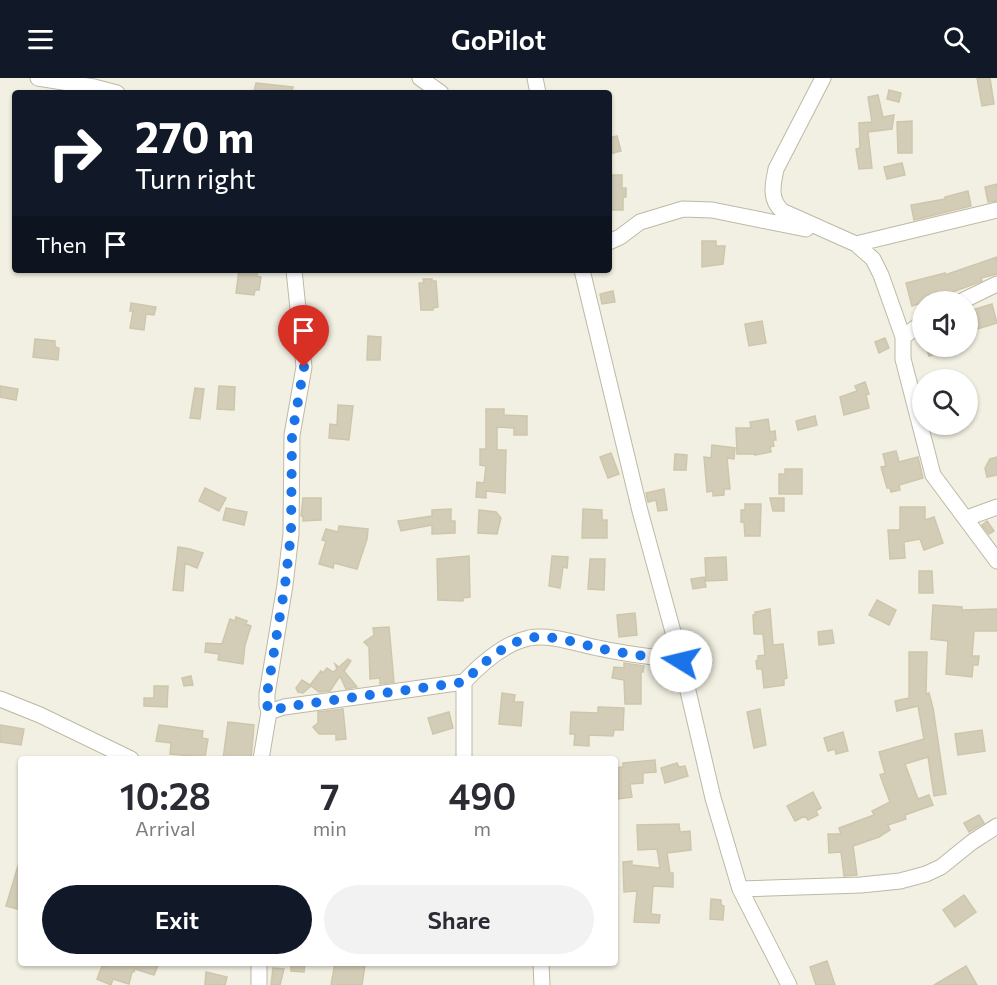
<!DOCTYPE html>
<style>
:root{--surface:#fff;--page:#f2f2f3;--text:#2b2b33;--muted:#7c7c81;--accent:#111827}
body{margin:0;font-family:Commissioner,sans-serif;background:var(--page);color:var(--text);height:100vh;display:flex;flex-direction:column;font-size:22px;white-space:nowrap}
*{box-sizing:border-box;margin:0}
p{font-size:20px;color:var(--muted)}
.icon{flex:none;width:33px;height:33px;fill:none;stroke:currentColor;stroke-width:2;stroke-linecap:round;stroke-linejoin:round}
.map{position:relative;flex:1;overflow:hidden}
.details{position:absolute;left:18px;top:678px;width:600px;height:210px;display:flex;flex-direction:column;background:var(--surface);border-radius:6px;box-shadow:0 2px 4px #0004}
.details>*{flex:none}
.guide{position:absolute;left:12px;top:12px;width:600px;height:183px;border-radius:6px;box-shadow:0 2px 4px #0004;background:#111827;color:#fff;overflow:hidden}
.fabs{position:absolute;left:912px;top:213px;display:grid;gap:12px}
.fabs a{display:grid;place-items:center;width:66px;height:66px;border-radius:50%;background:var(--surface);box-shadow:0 2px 4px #0004;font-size:30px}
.pin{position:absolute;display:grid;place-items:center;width:51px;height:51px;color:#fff;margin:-62px -26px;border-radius:50% 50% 50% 0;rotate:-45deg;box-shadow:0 0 6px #0007}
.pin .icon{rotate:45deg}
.me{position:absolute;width:66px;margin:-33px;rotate:279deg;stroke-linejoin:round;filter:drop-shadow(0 0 4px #0008)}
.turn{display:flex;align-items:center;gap:21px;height:126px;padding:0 24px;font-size:27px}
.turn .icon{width:78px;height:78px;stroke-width:2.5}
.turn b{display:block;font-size:42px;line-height:51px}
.then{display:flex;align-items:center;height:57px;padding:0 24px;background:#0003;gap:12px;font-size:22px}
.eta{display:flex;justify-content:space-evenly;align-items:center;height:102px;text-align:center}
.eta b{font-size:36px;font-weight:600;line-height:42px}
.primary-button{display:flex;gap:12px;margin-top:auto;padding:12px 24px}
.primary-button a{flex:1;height:69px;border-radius:36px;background:var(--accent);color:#fff;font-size:24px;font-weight:600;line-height:69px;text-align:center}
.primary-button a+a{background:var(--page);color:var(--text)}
header{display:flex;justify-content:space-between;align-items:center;height:78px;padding:0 24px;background:var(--accent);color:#fff;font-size:27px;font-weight:600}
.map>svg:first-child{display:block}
.building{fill:#d3cdb8;stroke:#cec6ab;stroke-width:1.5}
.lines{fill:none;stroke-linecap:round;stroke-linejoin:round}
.minor-casing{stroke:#bdb9a5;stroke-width:17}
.minor{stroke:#fff;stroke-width:15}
.route{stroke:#1a73e8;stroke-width:10;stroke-dasharray:0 18}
</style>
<header><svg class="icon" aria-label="menu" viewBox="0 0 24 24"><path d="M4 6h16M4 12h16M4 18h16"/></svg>GoPilot<svg class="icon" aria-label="search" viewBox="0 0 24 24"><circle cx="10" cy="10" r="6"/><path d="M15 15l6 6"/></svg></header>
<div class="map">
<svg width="997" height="907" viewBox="0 0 997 907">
<rect width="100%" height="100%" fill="#f2f0e2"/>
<path class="building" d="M977 0H990L994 26 982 28Z
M256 5 293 9 292 15 254 13Z
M889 12 901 15 899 24 887 21Z
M878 17 883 39 894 37 892 51 868 54 872 90 859 91 856 71 860 70 859 45 872 44 868 19Z
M912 43V75H898L897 44Z
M617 58 621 73 609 76V60Z
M902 85 905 97 887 101 884 89Z
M609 97H622V110H626V119H623V132H609Z
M997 106V123L988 124 985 109Z
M968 113 971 128 914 142 911 127 945 121V119Z
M702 163H716V168H725L723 186 702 189Z
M997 179V196L981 200 982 203 950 215 951 218 922 224V225L912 228 906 205 945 195V197Z
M239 192 257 194V198L261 199 259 212H255L254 217 236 215Z
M423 201H432V203H436L438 229 433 230V232H421L419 205H424Z
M613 213 615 224 602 226 600 216Z
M131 225 156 229 154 237 146 236 144 252 130 250 133 233H130Z
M992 226 997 245 974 252 969 233Z
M762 243 766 265 749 268 745 246Z
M368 258 381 259 380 282H367Z
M885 260 889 270 879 275 875 264Z
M35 261 55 263V269L59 270 58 282 33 279Z
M926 268H954V270L929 278Z
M865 304 869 316 866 317 869 330 844 337 840 319 857 313 855 308Z
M0 308 18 311 16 322 0 319Z
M219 308 235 309 234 332 217 331Z
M195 310 204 311 200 341 190 340Z
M338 327 353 328 349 362 329 360 330 346 337 347Z
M486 331H504V337L527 338V357H514V350L497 349V372H506L505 415 486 413V420L476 419 477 404 484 405 486 388 480 387V371H486Z
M815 338 817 347 798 352 796 343Z
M768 341 770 354 775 353 776 362H773L774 368 770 369 771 374 755 377V376H737L736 350H751L750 344Z
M712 367 735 370 734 381 727 380 730 411H724V417L713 418V413L707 414 704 379 711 380Z
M896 373 899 384 918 379 923 400 899 407 900 412 891 414 890 410H887L881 389 886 388 883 376Z
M611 375 619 396 608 400 600 379Z
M675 376 687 377 686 392H674Z
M997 379V397L987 399 985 390 990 381Z
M785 391H802V416H779V396H785Z
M205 410 226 420 219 433 199 423Z
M664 411 667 432 658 433 656 422 648 424 646 415Z
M303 420H321V442L303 443V438H301Z
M770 420H784V433H773Z
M745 426H761L760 458H745L744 444H741V432H745Z
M900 429H925V442L934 439 943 465 924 472 920 461 904 464 905 480 890 481 888 452H900Z
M226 430 247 434 244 447 223 442Z
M451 431V443H455V455L432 456V447L401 453 398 443 432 438V432Z
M583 431 602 432V442H607V460H582Z
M479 432 496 434 501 440 497 456 478 455Z
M987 443 994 453 989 456 982 447Z
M339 448 368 451 367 461 357 491 334 485 333 490 319 486 326 463 322 462 326 451 338 454Z
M178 469 190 471 203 475 197 490 185 485 183 513 173 512Z
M469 478 470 519 463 520V523L438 522 437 481Z
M552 478 568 479 567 490 563 489 560 510 549 508Z
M726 479 727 502 706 503 705 480Z
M590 481H605L604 512 588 511Z
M919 493H932L933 515H919Z
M704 499 706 509 693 511 691 501Z
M877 522 896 532 889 547 869 537Z
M933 527 962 529V532L997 531V553H974L972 578H979L978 587H973L972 599 946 596 948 563 931 561Z
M770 531 773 567 783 566 787 600 784 601V607L764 610 762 591H757L756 583 758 582V578L765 577 763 556H754L753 537H755V534Z
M635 535 637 557 619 559 617 537Z
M236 539 247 543 246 546 251 548 245 567 243 586 218 582 219 576 205 574 206 565 222 566 230 541 235 543Z
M389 549 394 604 380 606V600L370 601 369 569 364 564 374 557 373 550Z
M832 552 834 565 819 567 818 554Z
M909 574H927L926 616 929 615 933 630 946 716 934 718 928 679 905 686 918 721 929 717 933 727 905 737 906 741 888 747 890 752 879 759 853 768 857 797 844 798 841 774 829 775 828 756H841L839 750 874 737 872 733 890 724 880 697 885 695 879 674 924 661 918 628 897 633 895 623 909 620Z
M348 581 351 583 344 593 357 609 346 611 340 598 330 613 319 614 311 608 303 615 298 614 296 610 302 602 310 607 321 593 323 595 327 590 333 594 337 591 335 586 339 589Z
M624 585 644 588 643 594H641V626H625L624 602 612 600 614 589 624 590Z
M191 598 193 607 184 608 182 600Z
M154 608H168L167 629 144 628V620H154Z
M502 615 515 617 514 624H523L521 648 499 646Z
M598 629 624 630 623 652H614L613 658 589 657V668L574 667 575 656H570L571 634 598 635Z
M343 631 346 661 336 662V656H319L313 649 318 645V634Z
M760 631 766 667 754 670 747 634Z
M449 634 453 650 433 656 428 640Z
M228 644 254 647 251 681H223Z
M0 647 24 651 21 667 0 664Z
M159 647 203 653 202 660 208 661 205 679 170 676 171 665 156 663Z
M982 652 985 673 958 677 955 656Z
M843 654 848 673 836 676 835 671 828 673 824 660Z
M655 682 656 694 643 695V705L630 706 632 719 618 721 615 690 623 689V685Z
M677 685 679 689 685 688 688 698 665 705 661 690Z
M813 714 821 730 816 733 818 737 808 742 805 738 795 743 787 728Z
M979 737 984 745 969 754 964 745Z
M679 746 680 754 690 753 691 772 667 775 670 795H673V809L653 808 651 836 660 837 659 845 634 844 637 813 624 814 623 784 632 783V787L660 790 657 771 638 772 637 747Z
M18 788 21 789V810L19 819H21V832L6 828Z
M964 817 976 834 955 849 943 832Z
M711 821 721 822V827L724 828 723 842 710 841Z
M827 883 835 907H816L810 889Z
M107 885H159L154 897 135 891 134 894H132L129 906 113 901 111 907 97 901 102 888 105 889Z
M291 885H305L304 894 291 893Z
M335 885 365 887 362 907H331Z
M966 888 977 907H934Z
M273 890 284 891 280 907H271Z
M206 894 227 899 225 907H205Z"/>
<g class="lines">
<g class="minor-casing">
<path id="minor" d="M38 0 94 9 117 15
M420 0 441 15
M535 0 538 15
M823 0 776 91C773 106 769 121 782 133L856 166 873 181 881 197 903 259V281L933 397 997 483
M609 164 620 159 640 144 683 131 712 132 806 151
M856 166 997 132
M582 192 640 433 681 583 713 720 740 811 789 907
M960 224 997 206
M903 259 922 245
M967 440 997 429
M0 621 40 637 131 681
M269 634 284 629 464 604C480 587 505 565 529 560 552 556 576 566 598 570 625 576 654 579 681 583
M261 681 269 634 267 627V616L285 507 291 456 292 357 304 289 294 192
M464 681V604
M740 811 861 807 900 803 926 796 941 789 972 764 997 748
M541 885 542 907
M259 907V885"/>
</g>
<use href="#minor" class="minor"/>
</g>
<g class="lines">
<path class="route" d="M304 289 292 357 291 456 285 507 267 616V627L270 634 284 629 464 604C481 587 504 565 529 560 552 556 576 565 598 570 625 576 654 579 681 583"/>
</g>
</svg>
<div class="fabs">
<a><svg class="icon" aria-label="sound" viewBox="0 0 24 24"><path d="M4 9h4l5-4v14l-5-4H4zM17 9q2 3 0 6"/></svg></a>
<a><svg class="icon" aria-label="search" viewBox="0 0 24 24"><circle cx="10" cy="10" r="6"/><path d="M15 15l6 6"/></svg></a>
</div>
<div class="pin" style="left:304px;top:289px;background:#d93025"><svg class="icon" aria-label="arrive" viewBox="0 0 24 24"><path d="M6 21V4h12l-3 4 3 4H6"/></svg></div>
<svg class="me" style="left:681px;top:583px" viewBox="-20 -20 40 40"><circle r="19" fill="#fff"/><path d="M0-13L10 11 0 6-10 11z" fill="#1a73e8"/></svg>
<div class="guide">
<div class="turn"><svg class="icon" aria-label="right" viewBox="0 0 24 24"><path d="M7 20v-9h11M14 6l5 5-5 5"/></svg><div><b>270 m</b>Turn right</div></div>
<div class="then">Then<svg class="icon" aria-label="arrive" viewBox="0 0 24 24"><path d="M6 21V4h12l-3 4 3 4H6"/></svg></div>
</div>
<section class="details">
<div class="eta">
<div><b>10:28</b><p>Arrival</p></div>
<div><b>7</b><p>min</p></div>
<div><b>490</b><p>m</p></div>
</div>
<div class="primary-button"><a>Exit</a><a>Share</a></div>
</section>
</div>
